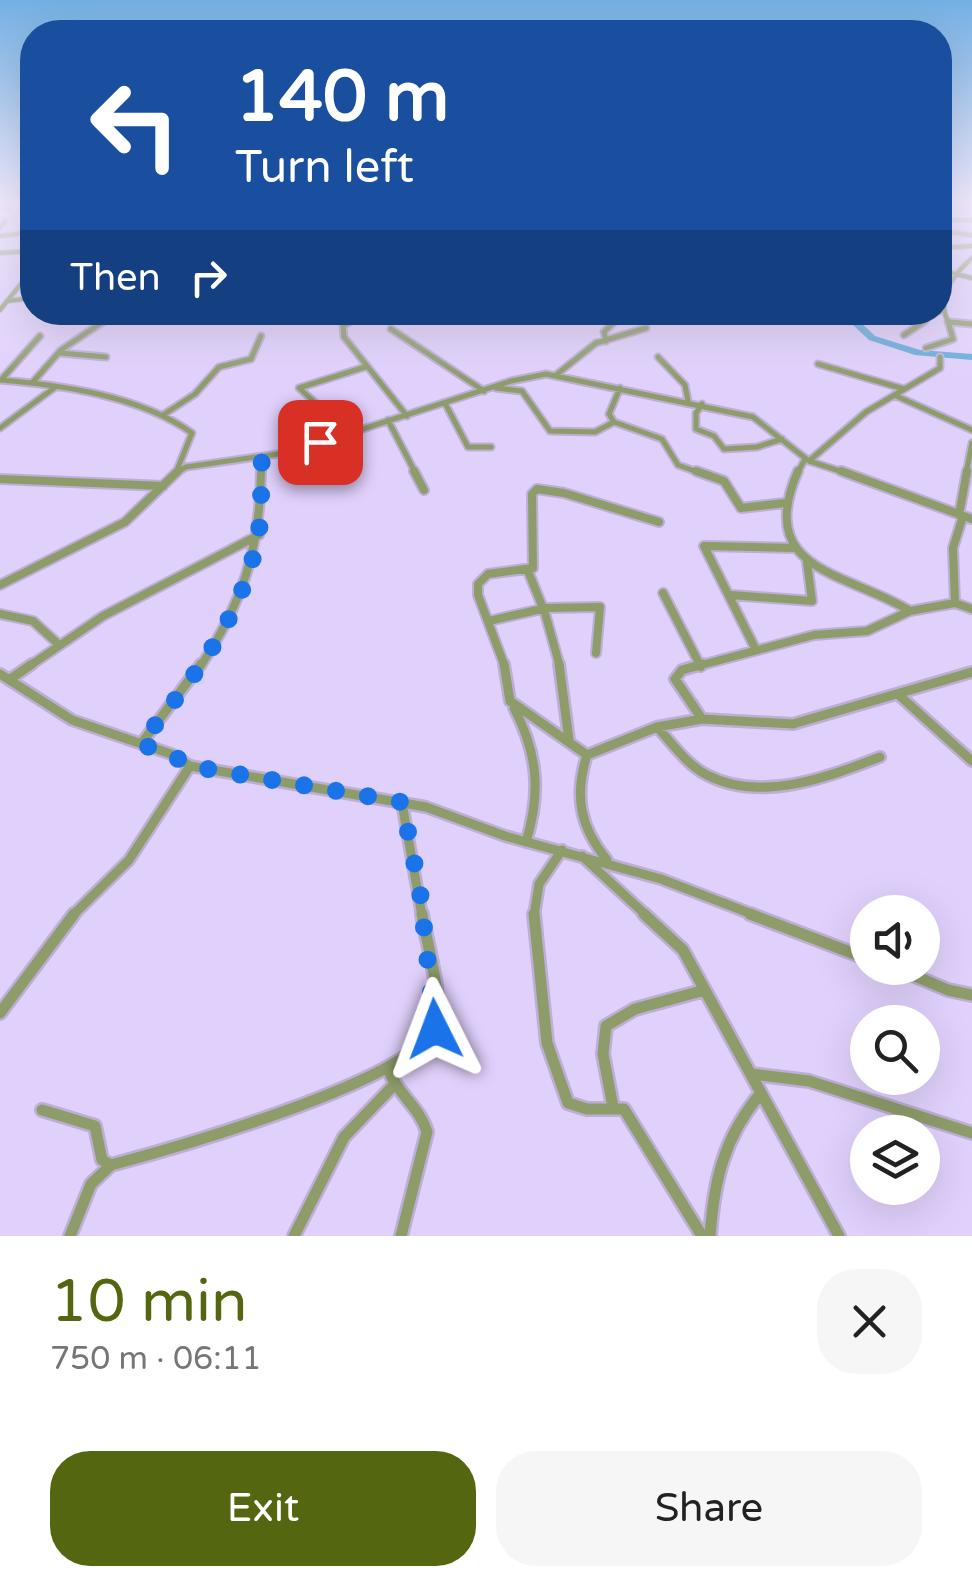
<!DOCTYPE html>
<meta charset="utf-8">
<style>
:root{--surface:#fff;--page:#f6f6f6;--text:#222;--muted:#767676;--accent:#54660f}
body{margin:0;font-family:"Varela Round",sans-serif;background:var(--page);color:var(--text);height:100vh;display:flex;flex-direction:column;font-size:38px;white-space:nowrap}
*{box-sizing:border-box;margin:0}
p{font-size:32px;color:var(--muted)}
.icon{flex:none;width:55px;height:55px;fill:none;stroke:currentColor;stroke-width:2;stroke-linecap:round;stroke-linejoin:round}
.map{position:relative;height:1236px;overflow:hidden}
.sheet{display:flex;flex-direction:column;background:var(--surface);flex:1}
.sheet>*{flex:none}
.top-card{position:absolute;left:20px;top:20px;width:932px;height:305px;border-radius:40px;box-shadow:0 10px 40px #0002;background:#1a4fa0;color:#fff;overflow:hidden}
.buttons{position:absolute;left:850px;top:895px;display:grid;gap:20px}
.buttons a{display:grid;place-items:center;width:90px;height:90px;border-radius:50%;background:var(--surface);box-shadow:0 10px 40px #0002;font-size:50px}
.pin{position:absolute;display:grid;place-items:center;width:85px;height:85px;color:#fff;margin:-42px;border-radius:20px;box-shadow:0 5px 15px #0006}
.me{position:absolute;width:110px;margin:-55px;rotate:357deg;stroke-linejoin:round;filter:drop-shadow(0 0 8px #0008)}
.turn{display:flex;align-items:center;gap:35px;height:210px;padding:0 50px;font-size:45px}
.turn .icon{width:130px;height:130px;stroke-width:2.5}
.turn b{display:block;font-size:70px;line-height:85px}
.then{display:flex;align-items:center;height:95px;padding:0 50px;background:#0003;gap:20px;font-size:38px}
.round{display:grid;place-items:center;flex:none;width:105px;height:105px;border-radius:40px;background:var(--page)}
.headline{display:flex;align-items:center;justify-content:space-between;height:170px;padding:0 50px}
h1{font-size:60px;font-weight:600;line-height:75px;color:var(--accent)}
.cta{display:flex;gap:20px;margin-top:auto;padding:20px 50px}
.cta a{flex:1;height:115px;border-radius:40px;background:var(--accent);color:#fff;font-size:40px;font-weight:600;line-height:115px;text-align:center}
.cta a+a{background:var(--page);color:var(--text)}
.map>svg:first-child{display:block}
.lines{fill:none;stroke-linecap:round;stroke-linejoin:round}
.river{fill:#66aadb;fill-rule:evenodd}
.minor-far4-casing{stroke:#bcaed5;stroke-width:6}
.minor-far3-casing{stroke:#bcaed5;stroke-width:9}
.minor-far2-casing{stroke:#bcaed5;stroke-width:12}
.minor-far1-casing{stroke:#bcaed5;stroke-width:14}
.minor-casing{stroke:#bcaed5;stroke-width:16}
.minor-far4{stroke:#8e9c6a;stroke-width:4}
.minor-far3{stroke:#8e9c6a;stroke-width:5}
.minor-far2{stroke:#8e9c6a;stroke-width:8}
.minor-far1{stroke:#8e9c6a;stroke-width:9}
.minor{stroke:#8e9c6a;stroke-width:11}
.route{stroke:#1a73e8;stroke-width:18;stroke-dasharray:0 32.4}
</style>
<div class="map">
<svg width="972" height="1236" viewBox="0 0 972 1236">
<rect width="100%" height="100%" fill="#e0d0fc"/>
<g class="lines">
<path class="river" d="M817 312H833L858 320 875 336 920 350 972 354V360L915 355 869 340 852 324Z"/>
<g class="minor-far4-casing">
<path id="minor-far4" d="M0 208 10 209
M940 220H972
M0 228 5 221
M940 231 972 235
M0 236 32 232
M940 248 972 246
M0 253 32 251
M940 270 972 278
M7 301 32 298
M0 310 24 280
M62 312 105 321
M950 322 971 324
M99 324 125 312
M347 324 357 318 355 312
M613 324 625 312
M920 324 943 310
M949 324C935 297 952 276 972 258"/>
</g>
<g class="minor-far3-casing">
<path id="minor-far3" d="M351 321 343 326 344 337 407 416
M950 322 972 324
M391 329 484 391
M904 335 925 321
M606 341 604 332 615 321
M926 348 953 339 948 321
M60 353 106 357
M658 357 685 385 688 401
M818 364 904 389
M556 375 596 343 646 328
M0 380C62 385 140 396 192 433L177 470
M1 380 40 336
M32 383 61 350 104 321
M496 388 522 391 550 431 595 432 614 422
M620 388 609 414 614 422 662 439 678 465 703 474
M894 395 972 430
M702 404 696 413V429L714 436 724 449 757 447 782 439
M446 405 468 447H491
M163 415 195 394 219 367 251 359 261 336
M388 420 416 474
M0 428 54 388
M349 433 299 388 365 367
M809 461 866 412 940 368V357
M174 474 186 467 292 452 511 381 546 374 753 417 809 461 849 474
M261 474 262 458
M797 474 805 459
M966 474 972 443"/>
</g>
<g class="minor-far2-casing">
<path id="minor-far2" d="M414 471 424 490
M696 471 724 481 741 508 785 503
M798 471C754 572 847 572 910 611
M841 471 972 519
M0 479 163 486
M959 515 967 471
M528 571 545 613 560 667
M0 585 125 522 178 471
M663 593 701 667
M731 595 812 601 807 562
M955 603 953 548 963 516
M0 614 33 621 57 643
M489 621 546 608 600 607 596 653
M756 650 704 546 796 548
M28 667 103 616 259 535
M200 667C243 602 260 549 261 471
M505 667 478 595V584L488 574 533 568 532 494 537 489 564 493 659 522
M694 667 814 635 867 631 910 611 955 603 972 609"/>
</g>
<g class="minor-far1-casing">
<path id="minor-far1" d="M504 664 510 701 587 755
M559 664 569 740
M0 674 72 720 171 754 190 766 426 807 505 836 661 879 757 916
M9 680 32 664
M900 696 972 761
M514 708C538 754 541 793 526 842
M702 719 675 679 682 670 703 664
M657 727C672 743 687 765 707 775 761 803 828 777 880 757
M141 744 201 664
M402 803 422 916
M582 856 647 916
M607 860C580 827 574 796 587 755L657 727 702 719 793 724 972 672
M72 916 129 860 190 766
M534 916 539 884 562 850"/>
</g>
<g class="minor-casing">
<path id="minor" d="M534 914 547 1043 568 1103 587 1109H624L702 1236
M644 914 683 950 839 1236
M750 914 868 959
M896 968 948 990 972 995
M0 1013 74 914
M388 1068C396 1093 420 1107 427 1132L401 1236
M752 1074 809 1081 972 1133
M613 1107 603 1054 606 1026 635 1009 705 990
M42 1110 95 1126 102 1160 111 1165C171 1149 412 1081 435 1028 445 1005 426 940 422 914
M70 1236 91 1184 111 1165
M294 1236 344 1137 392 1087
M710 1236C714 1180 724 1137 761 1093"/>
</g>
<use href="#minor-far4" class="minor-far4"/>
<use href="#minor-far3" class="minor-far3"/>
<use href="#minor-far2" class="minor-far2"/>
<use href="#minor-far1" class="minor-far1"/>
<use href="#minor" class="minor"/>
</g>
<linearGradient id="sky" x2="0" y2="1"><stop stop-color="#74b0e3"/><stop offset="0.54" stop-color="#f1eafe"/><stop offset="1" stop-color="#f1eafe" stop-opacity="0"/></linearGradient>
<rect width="972" height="379" fill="url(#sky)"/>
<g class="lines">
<path class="route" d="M320 442 262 458C260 483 263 511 258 536 242 620 192 679 140 744L170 754 190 766 402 802 420 891 435 1029"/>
</g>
</svg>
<div class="buttons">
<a><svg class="icon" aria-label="sound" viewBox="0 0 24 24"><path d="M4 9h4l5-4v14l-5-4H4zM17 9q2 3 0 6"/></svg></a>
<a><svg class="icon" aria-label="search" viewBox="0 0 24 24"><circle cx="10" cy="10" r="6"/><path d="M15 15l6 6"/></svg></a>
<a><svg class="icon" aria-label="layers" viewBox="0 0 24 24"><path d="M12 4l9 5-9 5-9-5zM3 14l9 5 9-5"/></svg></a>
</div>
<div class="pin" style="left:320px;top:442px;background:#d93025"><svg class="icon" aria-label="arrive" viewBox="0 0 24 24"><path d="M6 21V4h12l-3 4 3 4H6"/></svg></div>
<svg class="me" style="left:435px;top:1029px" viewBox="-20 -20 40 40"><path d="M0-17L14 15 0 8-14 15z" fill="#1a73e8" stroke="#fff" stroke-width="4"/></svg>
<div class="top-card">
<div class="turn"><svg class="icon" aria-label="left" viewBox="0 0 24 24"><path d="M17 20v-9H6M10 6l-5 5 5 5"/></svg><div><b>140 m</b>Turn left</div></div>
<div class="then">Then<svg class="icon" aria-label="right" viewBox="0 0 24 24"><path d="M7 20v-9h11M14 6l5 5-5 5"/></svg></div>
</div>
</div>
<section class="sheet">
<div class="headline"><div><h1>10 min</h1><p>750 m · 06:11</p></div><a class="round"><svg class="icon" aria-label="close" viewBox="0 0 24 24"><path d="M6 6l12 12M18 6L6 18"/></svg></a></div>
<div class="cta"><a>Exit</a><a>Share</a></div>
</section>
